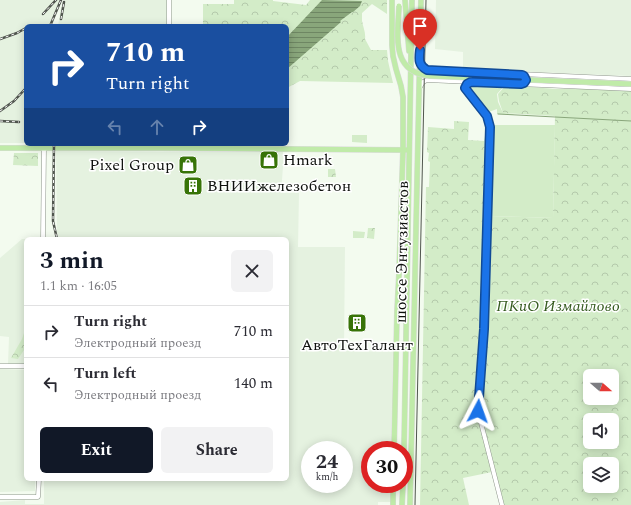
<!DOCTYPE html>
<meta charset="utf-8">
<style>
:root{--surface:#fff;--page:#f2f2f3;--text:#2b2b33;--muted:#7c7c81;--line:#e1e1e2;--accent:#111827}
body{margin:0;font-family:Spectral,serif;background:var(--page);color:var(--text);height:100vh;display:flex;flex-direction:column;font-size:15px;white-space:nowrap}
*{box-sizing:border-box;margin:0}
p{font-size:13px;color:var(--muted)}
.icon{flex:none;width:22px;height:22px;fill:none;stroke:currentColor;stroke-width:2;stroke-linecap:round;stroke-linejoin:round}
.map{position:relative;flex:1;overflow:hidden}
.panel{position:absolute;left:24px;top:237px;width:265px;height:244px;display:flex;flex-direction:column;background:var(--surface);border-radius:6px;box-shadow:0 2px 10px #0003}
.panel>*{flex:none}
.banner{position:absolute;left:24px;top:24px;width:265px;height:122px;border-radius:6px;box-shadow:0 2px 10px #0003;background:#1a4fa0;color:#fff;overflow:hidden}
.needle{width:26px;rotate:110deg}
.buttons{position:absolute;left:583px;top:369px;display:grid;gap:8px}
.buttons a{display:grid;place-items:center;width:36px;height:36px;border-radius:6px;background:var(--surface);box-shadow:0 2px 10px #0003;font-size:20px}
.speed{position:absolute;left:301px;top:441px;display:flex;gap:8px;font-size:20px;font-weight:700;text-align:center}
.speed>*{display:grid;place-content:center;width:52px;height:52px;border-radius:50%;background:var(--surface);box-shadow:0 2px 10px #0003;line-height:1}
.speed small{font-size:10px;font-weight:400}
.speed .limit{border:6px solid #d22;background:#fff;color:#111}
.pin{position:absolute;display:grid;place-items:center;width:34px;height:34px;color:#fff;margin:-41px -17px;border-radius:50% 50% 50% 0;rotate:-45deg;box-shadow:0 0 4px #0007}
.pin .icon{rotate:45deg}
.me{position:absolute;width:44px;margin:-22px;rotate:4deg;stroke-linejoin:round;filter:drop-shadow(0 0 3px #0008)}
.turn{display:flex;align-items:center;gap:14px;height:84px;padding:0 16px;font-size:18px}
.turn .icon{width:52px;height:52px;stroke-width:2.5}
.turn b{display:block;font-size:28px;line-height:34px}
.lanes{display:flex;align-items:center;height:38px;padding:0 16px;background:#0003;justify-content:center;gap:20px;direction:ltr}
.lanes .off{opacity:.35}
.round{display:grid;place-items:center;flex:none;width:42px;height:42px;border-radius:6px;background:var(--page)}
.headline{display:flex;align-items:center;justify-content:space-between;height:68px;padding:0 16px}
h1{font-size:24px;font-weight:700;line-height:30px;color:var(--accent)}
.primary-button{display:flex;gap:8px;margin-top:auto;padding:8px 16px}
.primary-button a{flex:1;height:46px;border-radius:6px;background:var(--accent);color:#fff;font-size:16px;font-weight:700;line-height:46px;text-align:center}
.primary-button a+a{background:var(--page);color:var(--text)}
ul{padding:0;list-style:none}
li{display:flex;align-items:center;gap:12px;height:52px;padding:0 16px;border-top:1px solid var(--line)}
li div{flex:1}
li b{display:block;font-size:15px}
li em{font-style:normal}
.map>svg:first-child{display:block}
.built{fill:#e5f2e0;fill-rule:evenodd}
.green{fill:#d3ecc8}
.forest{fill:url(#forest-crowns);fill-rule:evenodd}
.water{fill:url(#water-rules)}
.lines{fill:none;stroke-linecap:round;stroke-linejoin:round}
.stream{stroke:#89a67b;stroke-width:1}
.minor-casing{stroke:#8c9489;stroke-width:5}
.major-casing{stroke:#d8d9d8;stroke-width:6}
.minor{stroke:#fff;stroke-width:4}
.major{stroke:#c0eba9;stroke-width:5}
.tram{stroke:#50554e;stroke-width:1}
.rail-casing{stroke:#50554e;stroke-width:2.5}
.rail{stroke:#fff;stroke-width:1;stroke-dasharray:3;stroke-linecap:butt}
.major-bridge-casing{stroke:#d8d9d8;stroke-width:6;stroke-linecap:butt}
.major-bridge{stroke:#c0eba9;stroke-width:5}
.route-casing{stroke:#114b97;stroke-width:10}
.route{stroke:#1a73e8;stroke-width:7}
.labels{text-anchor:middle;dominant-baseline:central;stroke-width:3;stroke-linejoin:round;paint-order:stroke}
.poi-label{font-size:16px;fill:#0e110d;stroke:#fff;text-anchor:start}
.street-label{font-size:16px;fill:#0e110d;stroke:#fff}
.park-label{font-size:16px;font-style:italic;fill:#355b1f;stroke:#fff}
</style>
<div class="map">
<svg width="631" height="505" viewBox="0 0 631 505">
<defs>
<pattern id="forest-crowns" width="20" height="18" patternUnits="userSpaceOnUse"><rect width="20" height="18" fill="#d3ecc8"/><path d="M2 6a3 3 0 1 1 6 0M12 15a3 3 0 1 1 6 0" fill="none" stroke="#b4c9ab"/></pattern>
<pattern id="water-rules" width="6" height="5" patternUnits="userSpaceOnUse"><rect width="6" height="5" fill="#89a67b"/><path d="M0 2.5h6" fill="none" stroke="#6e8663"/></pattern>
</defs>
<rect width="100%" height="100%" fill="#f3fbef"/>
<path class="built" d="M0 0H60L49 26H26V143H0Z
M65 0H167V26H58L61 7H64Z
M436 0H631V76L463 69V52L435 49Z
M56 151 283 152V166L281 193H299L298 247H345L344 351 393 352 391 450H370V484H391L390 502H378V505H0V502L25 500V504H44V479H287V239H59L57 232ZM310 450H344V484H310Z
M22 239H26V364H8L9 337 0 336V258Z
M0 369 26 370V479H35V491L0 492Z"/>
<path class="green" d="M470 84 505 85 497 94 498 102 503 113 513 114 514 115 497 114V109L486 113 478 102 480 101 473 90 470 91 468 87V85Z
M493 125H555L553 218 490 216Z
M352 135H367V143L352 142Z
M353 231 365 232 364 238H353Z"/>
<path class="forest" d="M234 0H273V1L306 5 310 0H387V14L372 4 362 13C362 16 362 18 362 21 363 27 366 33 365 39L371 50H387L388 61 393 83 300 81 287 88V26H203V4H234Z
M506 85 556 89H631V505H504L480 411 487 284 490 216 553 218 555 116 503 113 499 101 498 94ZM590 376H612V398H590ZM590 420H612V442H590ZM590 464H612V486H590Z
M454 121 469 122 468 140 484 141 485 136H488L484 289 476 411 492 472 463 478 469 505H420L426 187H429L430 162 428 161 429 153 427 152 428 127 454 129Z
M14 153H38V166L13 165Z
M328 169H335L336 177H328Z
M368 228H375L374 239 367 238Z
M26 327V347L18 359 11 358 22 339Z"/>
<path class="water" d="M322 0 362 1 360 6 353 12H352L340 21 341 22 287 69V37Z"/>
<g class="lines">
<path class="stream" d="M498 114 631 121"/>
<g class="minor-casing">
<path id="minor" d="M169 26V0
M419 63 423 68 427 70 631 79
M471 82 467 84 465 88 487 116 490 127 484 329 478 411 502 505
M420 87 423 82 427 80 631 89
M43 239 44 148
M0 366H26
M0 497H38L39 479"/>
</g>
<g class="major-casing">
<path id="major" d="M392 0V45L393 56 396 69 401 86 403 97V150L399 274 397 312 394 450
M405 0 409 51
M0 148H160L406 150
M404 450 412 0
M393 505V484
M402 505 403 484
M410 505 421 0"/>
</g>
<use href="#minor" class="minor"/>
<use href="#major" class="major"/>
<path class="tram" d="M415 505 426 0"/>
<g class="rail-casing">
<path id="rail" d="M43 14 56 0
M61 19 64 2
M50 26 61 0
M0 39 17 33 26 28
M0 111 14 101 26 88
M0 121 19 122
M54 144 53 221 57 239"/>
</g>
<use href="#rail" class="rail"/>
<g class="major-bridge-casing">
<path id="major-bridge" d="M399 6C398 35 390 72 430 76L631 84"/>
</g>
<use href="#major-bridge" class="major-bridge"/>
</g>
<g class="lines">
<g class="route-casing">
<path id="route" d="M420 50C419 59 418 65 427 70L522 75 524 76 526 80 524 83 521 84 471 82 467 84 465 88 487 116 490 127 484 329 478 411"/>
</g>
<use href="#route" class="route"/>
</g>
<defs>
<g id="shop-square" transform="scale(1)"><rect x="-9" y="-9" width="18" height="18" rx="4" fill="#387408" stroke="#fff"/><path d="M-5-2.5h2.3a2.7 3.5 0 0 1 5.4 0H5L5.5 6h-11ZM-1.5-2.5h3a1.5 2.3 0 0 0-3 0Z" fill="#fff"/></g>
<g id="building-square" transform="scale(1)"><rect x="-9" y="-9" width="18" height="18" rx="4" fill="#387408" stroke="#fff"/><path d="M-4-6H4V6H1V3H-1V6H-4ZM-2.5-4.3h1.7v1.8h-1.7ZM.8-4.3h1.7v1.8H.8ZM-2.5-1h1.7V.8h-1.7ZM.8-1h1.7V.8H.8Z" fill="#fff"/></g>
</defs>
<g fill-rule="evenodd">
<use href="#shop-square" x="269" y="160"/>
<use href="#shop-square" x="188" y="165"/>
<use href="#building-square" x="193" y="186"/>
<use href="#building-square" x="357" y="323"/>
</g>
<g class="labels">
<g class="poi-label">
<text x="283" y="160">Hmark</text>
<text x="174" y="165" text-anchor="end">Pixel Group</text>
<text x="207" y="186">ВНИИжелезобетон</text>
<text x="357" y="345" text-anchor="middle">АвтоТехГалант</text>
</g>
<g class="street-label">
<text transform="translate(402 252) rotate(-89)">шоссе Энтузиастов</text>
</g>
<g class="park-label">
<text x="558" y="306">ПКиО Измайлово</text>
</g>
</g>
</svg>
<div class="buttons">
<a><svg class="needle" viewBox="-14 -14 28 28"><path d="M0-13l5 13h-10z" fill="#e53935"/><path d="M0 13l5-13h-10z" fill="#7c7c81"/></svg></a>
<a><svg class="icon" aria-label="sound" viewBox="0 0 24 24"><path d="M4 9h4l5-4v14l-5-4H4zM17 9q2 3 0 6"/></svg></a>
<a><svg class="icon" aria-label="layers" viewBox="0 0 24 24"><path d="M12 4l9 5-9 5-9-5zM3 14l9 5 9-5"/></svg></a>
</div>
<div class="speed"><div>24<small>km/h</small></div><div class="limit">30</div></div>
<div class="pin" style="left:420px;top:50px;background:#d93025"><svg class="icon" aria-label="arrive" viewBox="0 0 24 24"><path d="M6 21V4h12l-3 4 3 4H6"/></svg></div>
<svg class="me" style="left:478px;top:411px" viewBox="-20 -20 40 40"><path d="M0-17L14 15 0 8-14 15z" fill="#1a73e8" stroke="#fff" stroke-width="4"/></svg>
<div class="banner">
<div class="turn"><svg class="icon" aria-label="right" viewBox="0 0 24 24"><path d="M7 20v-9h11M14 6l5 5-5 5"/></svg><div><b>710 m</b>Turn right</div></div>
<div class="lanes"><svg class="icon off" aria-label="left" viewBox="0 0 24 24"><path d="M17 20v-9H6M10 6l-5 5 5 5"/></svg><svg class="icon off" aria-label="ahead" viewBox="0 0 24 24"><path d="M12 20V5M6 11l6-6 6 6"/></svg><svg class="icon" aria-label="right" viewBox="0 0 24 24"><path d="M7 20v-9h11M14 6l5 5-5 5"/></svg></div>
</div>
<section class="panel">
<div class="headline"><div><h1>3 min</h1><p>1.1 km · 16:05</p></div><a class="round"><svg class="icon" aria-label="close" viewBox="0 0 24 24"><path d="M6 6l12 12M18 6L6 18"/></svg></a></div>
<ul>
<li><svg class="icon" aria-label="right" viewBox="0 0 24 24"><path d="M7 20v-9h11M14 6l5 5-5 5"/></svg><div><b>Turn right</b><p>Электродный проезд</p></div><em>710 m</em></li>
<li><svg class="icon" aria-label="left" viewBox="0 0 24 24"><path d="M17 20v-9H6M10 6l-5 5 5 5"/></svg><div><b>Turn left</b><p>Электродный проезд</p></div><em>140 m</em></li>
</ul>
<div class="primary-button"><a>Exit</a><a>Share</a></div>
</section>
</div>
